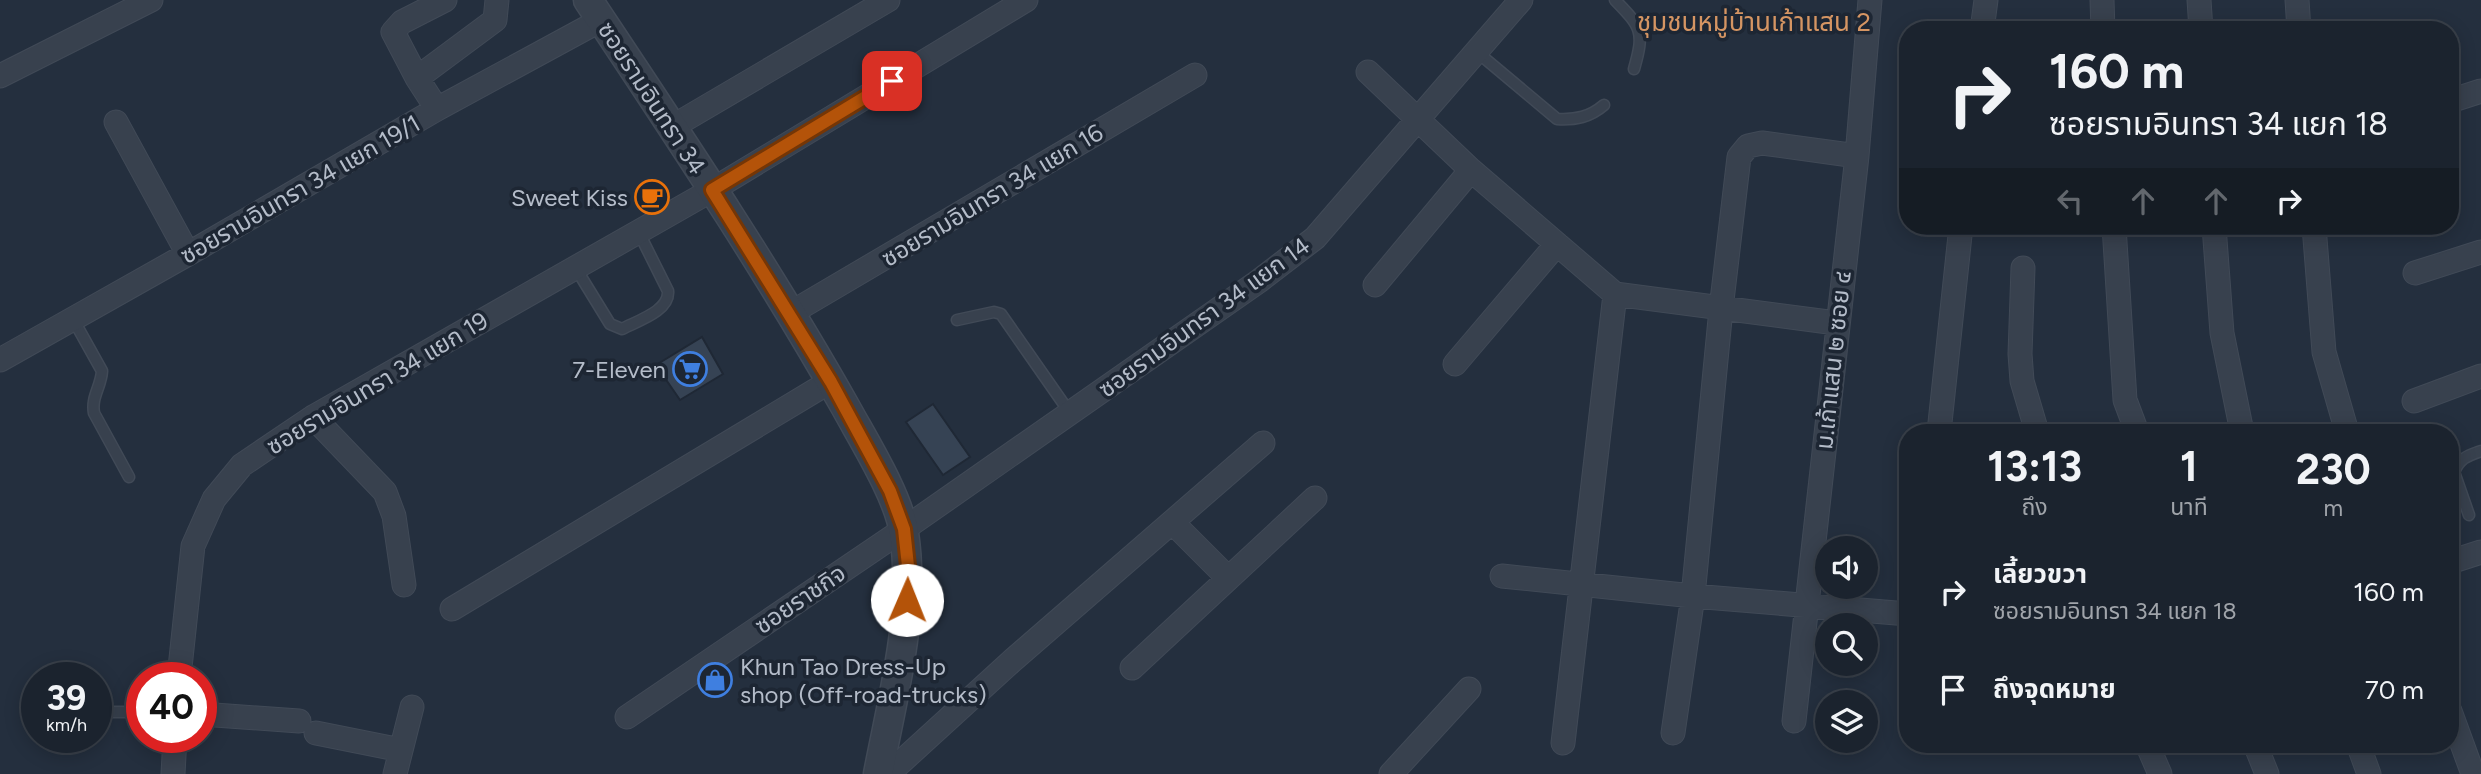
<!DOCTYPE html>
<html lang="th">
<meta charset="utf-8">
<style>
:root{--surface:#1b232e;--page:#242b36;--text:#f1f3f6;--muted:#a0a4aa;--line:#39404a}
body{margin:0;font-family:Figtree,"Noto Sans Thai",sans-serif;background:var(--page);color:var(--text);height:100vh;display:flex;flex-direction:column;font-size:26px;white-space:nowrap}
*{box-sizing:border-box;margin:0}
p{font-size:23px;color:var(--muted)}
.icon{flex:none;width:38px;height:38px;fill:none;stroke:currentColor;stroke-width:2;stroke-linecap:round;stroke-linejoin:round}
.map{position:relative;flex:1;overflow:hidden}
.panel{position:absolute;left:1899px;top:424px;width:560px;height:329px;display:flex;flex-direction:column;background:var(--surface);border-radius:28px;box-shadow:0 4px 18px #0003,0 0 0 2px var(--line)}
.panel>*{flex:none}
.banner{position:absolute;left:1899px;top:21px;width:560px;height:214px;border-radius:28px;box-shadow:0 4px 18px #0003,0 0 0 2px var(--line);background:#1b232e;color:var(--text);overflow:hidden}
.buttons{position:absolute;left:1815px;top:536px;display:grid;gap:14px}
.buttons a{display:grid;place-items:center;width:63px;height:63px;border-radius:50%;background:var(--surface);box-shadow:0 4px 18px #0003,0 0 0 2px var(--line);font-size:35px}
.speed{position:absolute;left:21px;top:662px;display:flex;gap:14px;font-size:35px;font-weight:700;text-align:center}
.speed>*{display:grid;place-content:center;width:91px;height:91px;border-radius:50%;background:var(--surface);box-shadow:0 4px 18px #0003,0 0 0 2px var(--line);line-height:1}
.speed small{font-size:18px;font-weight:400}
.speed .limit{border:10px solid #d22;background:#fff;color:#111}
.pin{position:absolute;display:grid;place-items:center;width:60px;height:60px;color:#fff;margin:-30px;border-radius:14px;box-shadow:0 4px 10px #0006}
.me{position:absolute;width:77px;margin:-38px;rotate:1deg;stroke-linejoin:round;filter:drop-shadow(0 0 5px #0008)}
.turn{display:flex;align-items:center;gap:24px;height:147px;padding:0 35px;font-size:32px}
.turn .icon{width:91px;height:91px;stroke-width:2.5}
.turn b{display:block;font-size:49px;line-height:60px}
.lanes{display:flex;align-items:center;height:66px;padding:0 35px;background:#0003;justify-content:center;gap:35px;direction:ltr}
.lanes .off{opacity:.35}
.eta{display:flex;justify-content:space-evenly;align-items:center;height:119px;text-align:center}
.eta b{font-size:42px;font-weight:700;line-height:49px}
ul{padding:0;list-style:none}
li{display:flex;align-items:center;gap:21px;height:98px;padding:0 35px}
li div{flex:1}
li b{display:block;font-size:26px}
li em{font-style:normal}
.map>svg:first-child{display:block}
.building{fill:#364354;stroke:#1f2835;stroke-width:2}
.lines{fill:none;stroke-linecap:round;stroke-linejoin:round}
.service-casing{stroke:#414a57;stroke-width:13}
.minor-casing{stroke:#414a57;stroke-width:25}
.tertiary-casing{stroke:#414a57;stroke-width:31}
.service{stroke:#38414e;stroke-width:10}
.minor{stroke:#38414e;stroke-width:23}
.tertiary{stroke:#38414e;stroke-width:28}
.route-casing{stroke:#753606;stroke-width:18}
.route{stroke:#b45309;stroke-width:12}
.labels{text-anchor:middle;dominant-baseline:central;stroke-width:7;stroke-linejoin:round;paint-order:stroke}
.street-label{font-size:24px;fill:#b4bcc9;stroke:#1d2633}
.poi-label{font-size:24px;fill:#b4bcc9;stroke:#1d2633;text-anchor:end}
.neighbourhood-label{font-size:26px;fill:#d59563;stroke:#1d2633}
</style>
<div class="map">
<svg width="2481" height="774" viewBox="0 0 2481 774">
<rect width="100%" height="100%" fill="#242f3e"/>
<path class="building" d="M702 337 723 374 680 400 656 365Z
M933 404 970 457 943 475 906 422Z"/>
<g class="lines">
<g class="service-casing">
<path id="service" d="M1615 0C1641 27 1645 31 1634 69
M1477 52 1557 119C1576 120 1590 117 1604 105
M575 267 610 324 622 329C637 321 670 311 668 291L638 231
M73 319 102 371C101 387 91 397 94 413L129 477
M957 320 994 312 1001 314 1070 413
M2469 515 2454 472C2460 458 2467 456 2481 451
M96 712H142"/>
</g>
<g class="minor-casing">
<path id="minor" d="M2102 0 2103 30
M2199 0 2201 30
M2297 0 2299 30
M1982 30 1986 0
M1368 72 1471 170 1615 294 1836 323
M0 76 151 0
M417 78 495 20 497 0
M2450 101 2481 91
M437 109 417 78 393 32 402 22 445 0
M116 122 188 254
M672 127 888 0
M2114 226 2125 400 2137 432
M2214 226 2222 333 2242 432
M2314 226 2324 352 2347 432
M2023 268 2020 354 2022 381 2037 432
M2415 273 2481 252
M1375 285 1471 170
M789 314 1195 75
M0 360 188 254 437 109 601 20
M1455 364 1557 244
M2414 401 2481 376
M313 417 385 492 394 516 404 585
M1939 432 1961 226
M1172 522 1227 577
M2450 562 2481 552
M1502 576 1693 596 1908 614
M452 609 831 381
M1132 668 1315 498
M179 677 193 546 214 499 242 465 313 417 712 190 1026 0
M2450 711 2473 774
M201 714 299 721
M627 717 904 529 1259 281 1315 238 1521 0
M1794 721 1857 156 1870 0
M316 733 401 750
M1673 733 1693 596 1721 309 1739 157 1748 146 1762 143 1857 156
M1563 743 1615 294
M2147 744 2160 774
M2255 744 2267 774
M2358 744 2369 774
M173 774 175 737
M395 774 412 707
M888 774 1013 660 1263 443
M1391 774 1469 689"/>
</g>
<g class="tertiary-casing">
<path id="tertiary" d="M588 0C677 134 767 268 846 408 864 441 899 497 904 533 916 613 893 695 878 774"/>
</g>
<use href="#service" class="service"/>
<use href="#minor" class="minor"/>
<use href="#tertiary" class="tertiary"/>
</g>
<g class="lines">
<g class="route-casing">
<path id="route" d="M892 81 712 190 831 382 890 491 904 529 908 566 907 600"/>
</g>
<use href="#route" class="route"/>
</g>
<defs>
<g id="cafe-ring" transform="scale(1.75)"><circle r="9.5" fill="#1d2633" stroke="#e8710a" stroke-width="1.5"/><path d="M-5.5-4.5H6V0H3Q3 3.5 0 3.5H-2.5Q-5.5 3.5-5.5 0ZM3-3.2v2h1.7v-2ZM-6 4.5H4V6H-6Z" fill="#e8710a"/></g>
<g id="supermarket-ring" transform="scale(1.75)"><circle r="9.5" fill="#1d2633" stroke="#3f7fe0" stroke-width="1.5"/><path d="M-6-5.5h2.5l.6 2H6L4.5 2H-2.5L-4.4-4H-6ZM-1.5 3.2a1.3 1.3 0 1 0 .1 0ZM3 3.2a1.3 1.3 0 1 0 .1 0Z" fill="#3f7fe0"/></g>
<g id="shop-ring" transform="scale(1.75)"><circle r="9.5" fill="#1d2633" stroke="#3f7fe0" stroke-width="1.5"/><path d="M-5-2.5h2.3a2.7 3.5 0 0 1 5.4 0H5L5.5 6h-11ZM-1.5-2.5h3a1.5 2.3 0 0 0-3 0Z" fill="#3f7fe0"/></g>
</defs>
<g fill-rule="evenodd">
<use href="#cafe-ring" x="652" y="197"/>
<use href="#supermarket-ring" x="690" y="369"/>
<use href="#shop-ring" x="715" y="680"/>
</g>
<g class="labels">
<g class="street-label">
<text transform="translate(652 98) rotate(57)">ซอยรามอินทรา 34</text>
<text transform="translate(300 189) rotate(-30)">ซอยรามอินทรา 34 แยก 19/1</text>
<text transform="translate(992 195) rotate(-31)">ซอยรามอินทรา 34 แยก 16</text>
<text transform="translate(1204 317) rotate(-36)">ซอยรามอินทรา 34 แยก 14</text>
<text transform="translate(1833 360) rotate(-84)">ม.เก้าแสน ๒ ซอย ๔</text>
<text transform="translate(377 383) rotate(-31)">ซอยรามอินทรา 34 แยก 19</text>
<text transform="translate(800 599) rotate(-34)">ซอยราชกิจ</text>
</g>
<g class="poi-label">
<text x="628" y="197">Sweet Kiss</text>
<text x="666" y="369">7-Eleven</text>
<text x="740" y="666" text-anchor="start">Khun Tao Dress-Up<tspan x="740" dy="28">shop (Off-road-trucks)</tspan></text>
</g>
<g class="neighbourhood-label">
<text x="1754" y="22">ชุมชนหมู่บ้านเก้าแสน 2</text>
</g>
</g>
</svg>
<div class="buttons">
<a><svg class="icon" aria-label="sound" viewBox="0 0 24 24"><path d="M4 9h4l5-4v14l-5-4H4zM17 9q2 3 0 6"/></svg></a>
<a><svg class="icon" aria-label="search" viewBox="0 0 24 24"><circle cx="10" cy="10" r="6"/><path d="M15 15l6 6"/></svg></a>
<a><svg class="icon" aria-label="layers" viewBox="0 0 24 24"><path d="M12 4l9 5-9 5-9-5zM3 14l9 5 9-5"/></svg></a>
</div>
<div class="speed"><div>39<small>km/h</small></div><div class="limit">40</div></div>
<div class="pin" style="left:892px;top:81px;background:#d93025"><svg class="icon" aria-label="arrive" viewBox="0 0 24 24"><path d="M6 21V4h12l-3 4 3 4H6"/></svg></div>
<svg class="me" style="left:907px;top:600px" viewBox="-20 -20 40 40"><circle r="19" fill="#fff"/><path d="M0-13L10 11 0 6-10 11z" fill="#b45309"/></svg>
<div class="banner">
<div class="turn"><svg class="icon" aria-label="right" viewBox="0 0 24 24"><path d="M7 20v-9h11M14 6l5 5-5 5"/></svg><div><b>160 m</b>ซอยรามอินทรา 34 แยก 18</div></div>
<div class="lanes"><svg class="icon off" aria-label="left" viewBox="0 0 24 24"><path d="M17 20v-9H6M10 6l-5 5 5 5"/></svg><svg class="icon off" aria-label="ahead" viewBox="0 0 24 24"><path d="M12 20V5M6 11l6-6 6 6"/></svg><svg class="icon off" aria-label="ahead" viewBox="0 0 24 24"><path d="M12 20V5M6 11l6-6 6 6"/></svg><svg class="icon" aria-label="right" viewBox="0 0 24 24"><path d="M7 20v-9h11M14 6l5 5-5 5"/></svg></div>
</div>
<section class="panel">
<div class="eta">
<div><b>13:13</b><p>ถึง</p></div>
<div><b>1</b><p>นาที</p></div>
<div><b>230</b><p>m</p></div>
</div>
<ul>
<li><svg class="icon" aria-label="right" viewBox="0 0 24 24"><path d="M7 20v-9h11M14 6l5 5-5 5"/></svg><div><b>เลี้ยวขวา</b><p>ซอยรามอินทรา 34 แยก 18</p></div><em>160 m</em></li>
<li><svg class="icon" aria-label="arrive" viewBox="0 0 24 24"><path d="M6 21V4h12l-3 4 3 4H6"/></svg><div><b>ถึงจุดหมาย</b></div><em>70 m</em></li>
</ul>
</section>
</div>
